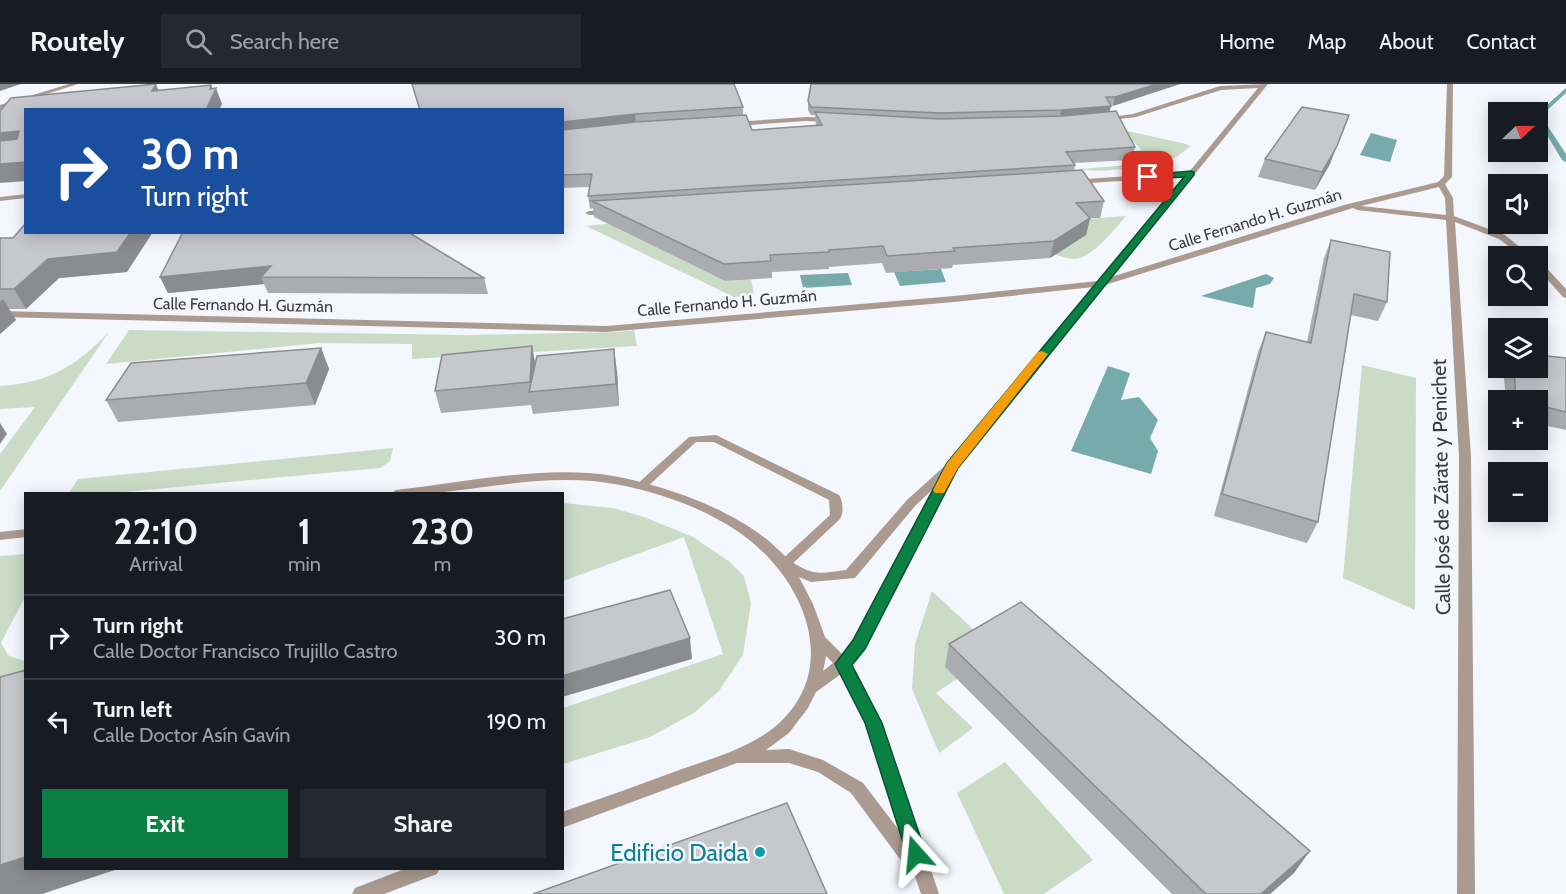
<!DOCTYPE html>
<meta charset="utf-8">
<style>
:root{--surface:#171b24;--page:#242831;--text:#f1f3f6;--muted:#9ea1a6;--line:#363941;--accent:#0b8043}
body{margin:0;font-family:Cabin,sans-serif;background:var(--page);color:var(--text);height:100vh;display:flex;flex-direction:column;font-size:22px;white-space:nowrap}
*{box-sizing:border-box;margin:0}
p{font-size:20px;color:var(--muted)}
.icon{flex:none;width:33px;height:33px;fill:none;stroke:currentColor;stroke-width:2;stroke-linecap:round;stroke-linejoin:round}
.map{position:relative;flex:1;overflow:hidden}
.drawer{position:absolute;left:24px;top:408px;width:540px;height:378px;display:flex;flex-direction:column;background:var(--surface);border-radius:0px;box-shadow:0 3px 15px #0003}
.drawer>*{flex:none}
.hud{position:absolute;left:24px;top:24px;width:540px;height:126px;border-radius:0px;box-shadow:0 3px 15px #0003;background:#1a4fa0;color:#fff;overflow:hidden}
.needle{width:39px;rotate:68deg}
.controls{position:absolute;left:1488px;top:18px;display:grid;gap:12px}
.controls a{display:grid;place-items:center;width:60px;height:60px;border-radius:0px;background:var(--surface);box-shadow:0 3px 15px #0003;font-size:30px}
.pin{position:absolute;display:grid;place-items:center;width:51px;height:51px;color:#fff;margin:-26px;border-radius:12px;box-shadow:0 3px 9px #0006}
.me{position:absolute;width:66px;margin:-33px;rotate:342deg;stroke-linejoin:round;filter:drop-shadow(0 0 4px #0008)}
.turn{display:flex;align-items:center;gap:21px;height:126px;padding:0 18px;font-size:27px}
.turn .icon{width:78px;height:78px;stroke-width:2.5}
.turn b{display:block;font-size:42px;line-height:51px}
.eta{display:flex;justify-content:space-evenly;align-items:center;height:102px;text-align:center}
.eta b{font-size:36px;font-weight:800;line-height:42px}
.cta{display:flex;gap:12px;margin-top:auto;padding:12px 18px}
.cta a{flex:1;height:69px;border-radius:0px;background:var(--accent);color:#fff;font-size:24px;font-weight:800;line-height:69px;text-align:center}
.cta a+a{background:var(--page);color:var(--text)}
ul{padding:0;list-style:none}
li{display:flex;align-items:center;gap:18px;height:84px;padding:0 18px;border-top:2px solid var(--line)}
li div{flex:1}
li b{display:block;font-size:22px}
li em{font-style:normal}
header{display:flex;align-items:center;gap:36px;box-sizing:border-box;height:84px;padding:0 30px;background:var(--surface);border-bottom:2px solid var(--line)}
header strong{font-size:28px}
nav{display:flex;gap:33px;margin-inline-start:auto;font-size:21px}
.search{width:420px;height:54px;background:var(--page);display:flex;align-items:center;gap:15px;box-sizing:border-box;padding:0 21px;border-radius:0px;color:var(--muted);font-size:22px}
.map>svg:first-child{display:block}
.green{fill:#cadcc6}
.water{fill:#76aaab}
.lines{fill:none;stroke-linecap:round;stroke-linejoin:round}
.stream{fill:#76aaab;fill-rule:evenodd}
.service{fill:#aa9a8f;fill-rule:evenodd}
.minor{fill:#aa9a8f;fill-rule:evenodd}
.wall{fill:#aaacb1}
.shaded-wall{fill:#8b8c90}
.building{fill:#c6c8ce;stroke:#8b8c90;stroke-width:1.5}
.route{fill:#0b8043;stroke:#07532c;stroke-width:1.5}
.slow{fill:#f59e0b}
.culture-dot{fill:#0f9aa8;stroke:#f5f7fe;stroke-width:2}
.labels{text-anchor:middle;dominant-baseline:central;stroke-width:5;stroke-linejoin:round;paint-order:stroke}
.far-street-label{font-size:16px;fill:#3a3b3e;stroke:#f5f7fe}
.street-label{font-size:20px;fill:#3a3b3e;stroke:#f5f7fe}
.near-culture-label{font-size:24px;fill:#0d838f;stroke:#f5f7fe;text-anchor:end}
</style>
<header>
<strong>Routely</strong>
<div class="search"><svg class="icon" aria-label="search" viewBox="0 0 24 24"><circle cx="10" cy="10" r="6"/><path d="M15 15l6 6"/></svg>Search here</div>
<nav><a>Home</a><a>Map</a><a>About</a><a>Contact</a></nav>
</header>
<div class="map">
<svg width="1566" height="810" viewBox="0 0 1566 810">
<rect width="100%" height="100%" fill="#f5f7fe"/>
<path class="green" d="M1100 41 1182 59 1191 62C1186 65 1181 70 1176 73 1155 83 1100 90 1078 85L1129 81 1140 76 1130 68 1142 66C1130 53 1117 47 1100 41Z
M1126 132C1115 145 1092 174 1075 175 1069 175 1061 172 1056 171L1073 136Z
M624 138 618 145 725 197 751 195 754 211 734 213 586 142Z
M129 246 466 251 618 248 634 246 637 262 412 275V260L319 259 106 280Z
M109 248 0 407V370L35 323 0 325V302C49 299 76 282 109 248Z
M1362 281 1416 294 1415 526 1343 494Z
M393 364 390 377 380 384 113 409H69L78 395Z
M563 419 613 424 644 433 693 453 730 478 744 492 751 519 743 571 719 607 694 629 650 653 563 680V624L723 570 684 453 563 497Z
M25 470V513L1 559 9 572 25 577V628L0 635V472Z
M932 507 987 558 945 583 957 595 936 609 973 644 939 669 912 605 915 560Z
M1005 678 1093 776 1044 810H1004L957 709Z"/>
<path class="water" d="M1371 49 1397 56 1390 78 1360 71Z
M941 185 946 198 900 202 894 188Z
M848 189 852 201 803 204 800 191Z
M1266 190 1274 194 1270 200 1256 204 1253 224 1201 212Z
M1108 282 1130 289 1121 316 1139 313 1158 336 1150 354 1158 367 1151 390 1071 367Z"/>
<g class="lines">
<path class="stream" d="M1566 4V9L1541 32 1566 70V78L1562 76 1538 36V29Z"/>
<path class="service" d="M716 351 839 411C843 417 844 429 840 435L789 483H779L777 480 830 431 829 416 714 358H696L645 405H637L635 402 689 353Z"/>
<path class="minor" d="M69 0H78L0 25V21Z
M1268 0 1111 193 1344 121 1438 98 1444 92 1447 0H1453L1452 93 1445 100 1453 114 1454 132 1505 151 1531 172H1522L1499 155 1455 138 1471 373 1475 810H1457L1459 373 1446 136 1357 126 1353 124 1105 201 954 387 866 560 851 581 882 639 939 810H921L915 792 911 790 851 709 818 688 789 679H737L562 744V728C602 714 642 700 682 685 714 674 749 664 776 642 845 582 801 489 737 447 703 424 661 409 620 401 559 389 497 402 436 409 421 411 405 410 390 410L396 406C459 399 524 385 588 389 621 391 655 401 686 412 715 423 746 438 770 458 785 471 790 480 810 487 820 491 836 487 846 486L907 416 948 379 1094 203 954 218 606 248 0 233V227L606 242 954 212 1098 197 1185 93 1073 100 1069 98 1070 96 1189 88 1258 4 1221 6 1136 33 1105 37 1102 35 1103 34 1133 30 1220 2ZM1439 103 1445 114 1446 131 1361 122ZM934 404 854 556 842 570 825 553 813 520 799 493 811 498 855 494 915 422ZM826 572 833 579 823 587ZM841 590 866 640 902 750 863 699 823 676 789 665 766 666 789 649 808 624 816 608Z
M806 33 830 34 833 36 830 38 806 37 734 42 731 40 734 38Z
M26 110V114L0 117V113Z
M610 126H613V130L589 131 585 129 589 127Z
M1538 177 1541 178 1566 205V214L1563 213 1538 185Z
M26 445V453L0 456V448Z
M407 784H440L437 790 384 810H352L355 804Z"/>
</g>
<path class="wall" d="M811 0H1180L1111 22 1109 27 1135 63 1132 76 1074 79 1075 81 1074 87 1104 117 1100 134H1090L1086 151 1050 174 953 181 952 184 886 189 882 179 829 183V185L772 188V194L725 197 594 133 593 124 590 125 588 112 590 103 562 104V26L743 23V32L752 46 816 42 815 31H811L808 26V17Z
M1265 75 1330 80 1315 106 1258 93Z
M183 148 484 194 488 210 268 209 264 200 168 209 160 193Z
M0 154 127 188 59 194 26 225H9L16 236 0 250Z
M1331 156 1387 218 1378 237 1351 231 1318 438 1307 459 1214 432 1258 268 1266 248 1307 258 1324 174Z
M321 264 329 285 315 321 118 338 106 316Z
M1566 274V346L1538 340V316H1506L1503 284H1538Z
M535 278 617 287 619 322 533 330 531 321 441 329 435 307Z
M949 560 1294 789 1270 810H1172L945 583Z"/>
<path class="shaded-wall" d="M0 0H21L0 7Z
M156 0 162 16 152 7Z
M1157 0H1180L1113 22 1115 13Z
M211 1 214 8 216 4 222 20 219 26H206Z
M1111 22 1109 30 1060 35 1061 26Z
M635 30 636 42 562 50V38Z
M1349 31 1330 80 1315 106 1322 88Z
M19 47 26 61 0 67V49Z
M26 78V97L0 99V80Z
M1090 134 1086 151 1050 174 1054 157Z
M131 148H153L127 188 59 194 26 225 14 205 48 175Z
M271 182 261 193 264 200 168 209 160 193Z
M3 215 16 236 0 250V218Z
M532 262 536 283 531 307 530 298Z
M321 264 329 285 315 321 306 299Z
M614 265 617 287 619 322 616 300Z
M0 339 7 350 0 360Z
M690 554 692 575 562 613V592Z
M1310 767 1294 789 1270 810H1261Z
M26 773V784H121L42 810H0V781Z"/>
<path class="building" d="M156 0 152 7 211 1 210 5 216 4 206 26H26V78L0 80V57L17 55 19 47 0 49V27L11 14Z
M412 0H734L743 23 635 30 562 38V26H420Z
M811 0H1157L1115 13H1106L1111 22 1061 26 940 29 811 23 808 17Z
M1302 23 1349 31 1337 62 1322 88 1265 75Z
M1116 27 1135 63 1066 68 1075 81 588 112 592 90 562 91V46L635 38 746 31 752 46 822 41 815 28 940 35 1062 32Z
M1082 86 1104 117 1076 119 1090 134 1054 157 953 164 955 167 887 172 883 162 829 166V168L770 171 771 177 724 180 592 117Z
M26 139V148H131L117 168 48 175 14 205H0V154H13Z
M183 148H408L484 194 261 193 271 182 160 193Z
M1331 156 1390 168 1387 218 1354 210 1318 438 1222 410 1266 248 1311 259Z
M532 262 530 298 435 307 442 271Z
M321 264 306 299 106 316 131 279Z
M614 265 616 300 529 308 537 272Z
M1538 271 1566 274V328L1538 321V316H1516L1514 284H1538Z
M670 506 690 554 562 592V535Z
M1021 518 1310 767 1261 810H1206L949 560Z
M26 586V773L0 781V593Z
M787 719 827 810H533Z"/>
<path class="route" d="M1191 87 1194 88V91L958 384 865 565 852 581 882 639 926 770 923 777 916 780 909 777 865 639 835 580 853 556 947 379 1184 93 1148 95H1145V91Z"/>
<path class="slow" d="M1042 267 1048 270 958 384 944 409H935L933 406 947 379 1038 268Z"/>
<circle class="culture-dot" cx="760" cy="768" r="6"/>
<g class="labels">
<g class="far-street-label">
<text transform="translate(1255 136) rotate(-17)">Calle Fernando H. Guzmán</text>
<text transform="translate(727 219) rotate(-5)">Calle Fernando H. Guzmán</text>
<text transform="translate(243 221) rotate(1)">Calle Fernando H. Guzmán</text>
</g>
<g class="street-label">
<text transform="translate(1441 403) rotate(-91)">Calle José de Zárate y Penichet</text>
</g>
<g class="near-culture-label">
<text x="748" y="768">Edificio Daida</text>
</g>
</g>
</svg>
<div class="controls">
<a><svg class="needle" viewBox="-14 -14 28 28"><path d="M0-13l5 13h-10z" fill="#e53935"/><path d="M0 13l5-13h-10z" fill="#9ea1a6"/></svg></a>
<a><svg class="icon" aria-label="sound" viewBox="0 0 24 24"><path d="M4 9h4l5-4v14l-5-4H4zM17 9q2 3 0 6"/></svg></a>
<a><svg class="icon" aria-label="search" viewBox="0 0 24 24"><circle cx="10" cy="10" r="6"/><path d="M15 15l6 6"/></svg></a>
<a><svg class="icon" aria-label="layers" viewBox="0 0 24 24"><path d="M12 4l9 5-9 5-9-5zM3 14l9 5 9-5"/></svg></a>
<a>+</a>
<a>−</a>
</div>
<div class="pin" style="left:1148px;top:93px;background:#d93025"><svg class="icon" aria-label="arrive" viewBox="0 0 24 24"><path d="M6 21V4h12l-3 4 3 4H6"/></svg></div>
<svg class="me" style="left:916px;top:770px" viewBox="-20 -20 40 40"><path d="M0-17L14 15 0 8-14 15z" fill="#0b8043" stroke="#fff" stroke-width="4"/></svg>
<div class="hud">
<div class="turn"><svg class="icon" aria-label="right" viewBox="0 0 24 24"><path d="M7 20v-9h11M14 6l5 5-5 5"/></svg><div><b>30 m</b>Turn right</div></div>
</div>
<section class="drawer">
<div class="eta">
<div><b>22:10</b><p>Arrival</p></div>
<div><b>1</b><p>min</p></div>
<div><b>230</b><p>m</p></div>
</div>
<ul>
<li><svg class="icon" aria-label="right" viewBox="0 0 24 24"><path d="M7 20v-9h11M14 6l5 5-5 5"/></svg><div><b>Turn right</b><p>Calle Doctor Francisco Trujillo Castro</p></div><em>30 m</em></li>
<li><svg class="icon" aria-label="left" viewBox="0 0 24 24"><path d="M17 20v-9H6M10 6l-5 5 5 5"/></svg><div><b>Turn left</b><p>Calle Doctor Asín Gavín</p></div><em>190 m</em></li>
</ul>
<div class="cta"><a>Exit</a><a>Share</a></div>
</section>
</div>
